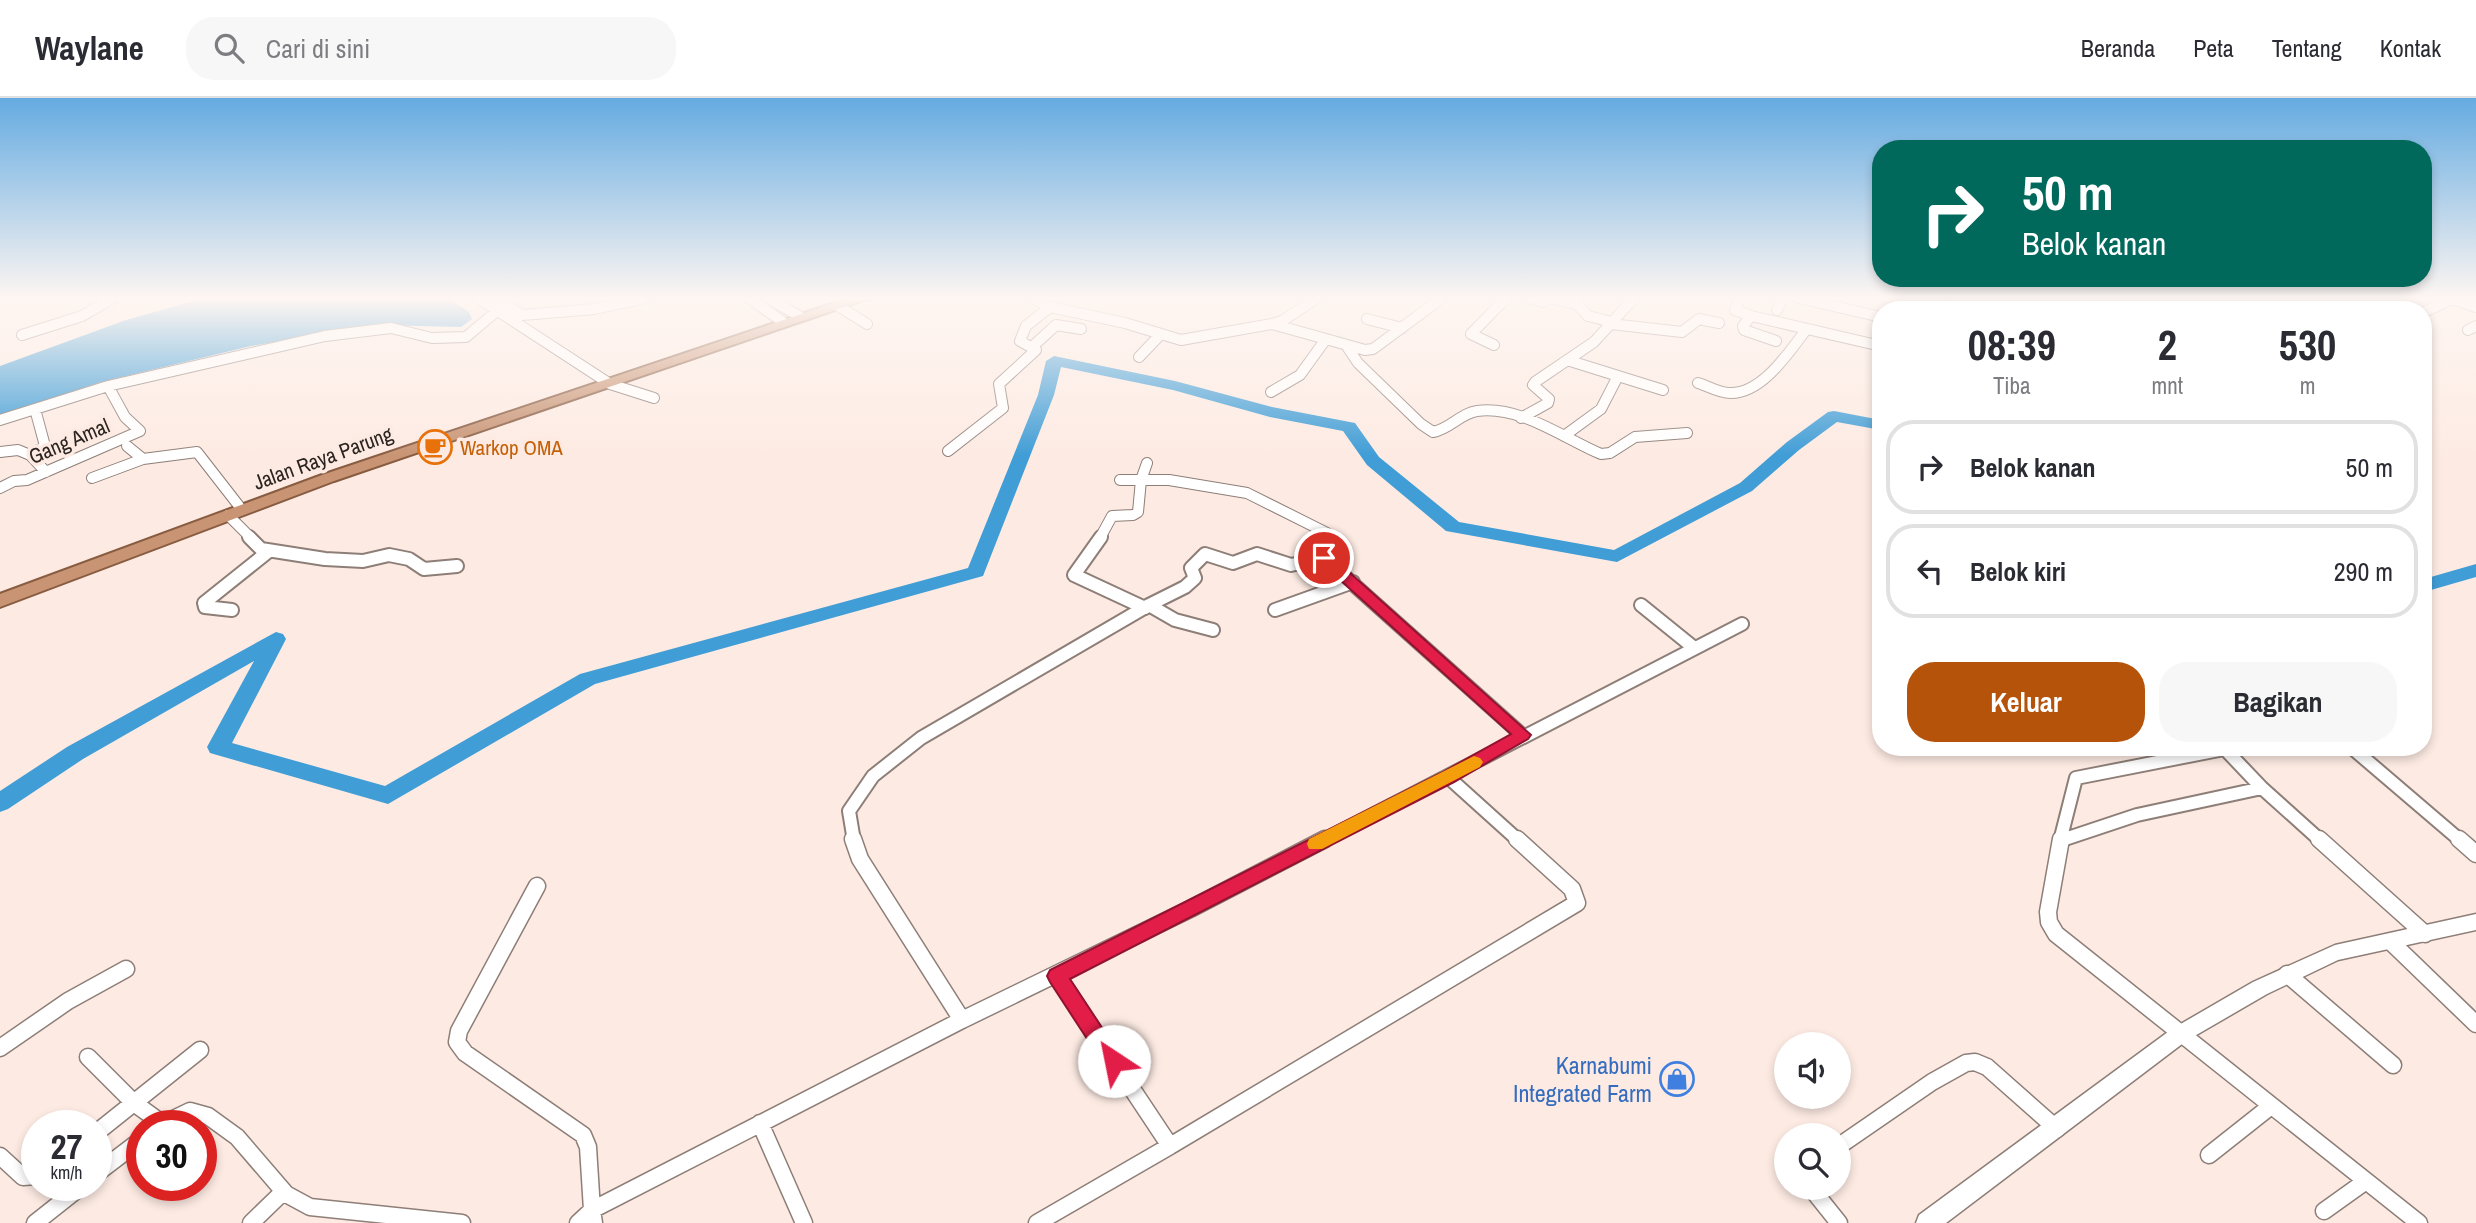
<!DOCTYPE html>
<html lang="id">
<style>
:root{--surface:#fff;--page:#f7f7f7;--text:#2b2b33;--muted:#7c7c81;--line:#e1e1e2;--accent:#b45309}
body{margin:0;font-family:"Archivo Narrow",sans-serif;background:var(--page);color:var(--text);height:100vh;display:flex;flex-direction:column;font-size:26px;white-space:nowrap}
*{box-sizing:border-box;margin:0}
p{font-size:23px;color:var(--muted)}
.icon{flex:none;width:38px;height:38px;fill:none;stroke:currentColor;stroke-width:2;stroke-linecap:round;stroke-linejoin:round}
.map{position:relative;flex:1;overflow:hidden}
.details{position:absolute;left:1872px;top:203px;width:560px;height:455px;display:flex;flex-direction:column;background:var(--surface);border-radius:28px;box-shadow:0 4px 10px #0003}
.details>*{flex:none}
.top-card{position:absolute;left:1872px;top:42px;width:560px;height:147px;border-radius:28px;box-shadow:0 4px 10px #0003;background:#00695c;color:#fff;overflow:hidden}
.buttons{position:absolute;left:1774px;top:934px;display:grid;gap:14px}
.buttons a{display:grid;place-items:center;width:77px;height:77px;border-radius:50%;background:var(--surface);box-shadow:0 4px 10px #0003;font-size:35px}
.speed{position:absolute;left:21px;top:1012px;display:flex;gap:14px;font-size:35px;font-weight:700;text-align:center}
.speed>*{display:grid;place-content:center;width:91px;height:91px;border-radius:50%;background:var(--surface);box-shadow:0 4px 10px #0003;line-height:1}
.speed small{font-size:18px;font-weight:400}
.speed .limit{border:10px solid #d22;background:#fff;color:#111}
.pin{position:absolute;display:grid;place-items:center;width:60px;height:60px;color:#fff;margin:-30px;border:4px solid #fff;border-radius:50%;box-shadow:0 2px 7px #0007}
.me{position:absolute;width:77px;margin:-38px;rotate:326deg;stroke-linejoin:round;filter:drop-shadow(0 0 5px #0008)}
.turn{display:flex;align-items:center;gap:24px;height:147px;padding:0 35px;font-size:32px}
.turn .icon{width:91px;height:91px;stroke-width:2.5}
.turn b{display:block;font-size:49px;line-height:60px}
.eta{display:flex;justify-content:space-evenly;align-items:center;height:119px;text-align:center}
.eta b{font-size:42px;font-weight:800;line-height:49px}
.primary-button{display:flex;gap:14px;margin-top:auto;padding:14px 35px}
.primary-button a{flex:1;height:80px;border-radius:28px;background:var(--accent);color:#fff;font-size:28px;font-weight:800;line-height:80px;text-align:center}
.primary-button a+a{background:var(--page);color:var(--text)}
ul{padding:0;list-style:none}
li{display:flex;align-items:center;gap:21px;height:94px;margin:0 14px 10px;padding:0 21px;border:4px solid var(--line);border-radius:28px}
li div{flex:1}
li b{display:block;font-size:26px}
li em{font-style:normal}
header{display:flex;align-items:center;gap:42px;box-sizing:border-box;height:98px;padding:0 35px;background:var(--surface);border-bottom:2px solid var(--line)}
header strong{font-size:33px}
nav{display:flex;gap:38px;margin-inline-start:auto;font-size:24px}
.search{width:490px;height:63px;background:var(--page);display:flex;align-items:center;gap:18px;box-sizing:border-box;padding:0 24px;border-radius:28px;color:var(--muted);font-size:26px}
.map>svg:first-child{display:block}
.water{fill:#409dd6}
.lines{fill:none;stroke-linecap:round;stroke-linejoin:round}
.river{fill:#409dd6;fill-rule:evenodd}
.minor-far2-casing{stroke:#8d7e77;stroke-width:12}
.minor-far1-casing{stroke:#8d7e77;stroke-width:16}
.minor-casing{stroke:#8d7e77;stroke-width:19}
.tertiary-casing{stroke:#8d7e77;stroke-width:3}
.trunk-casing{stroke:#885c41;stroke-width:4}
.minor-far2{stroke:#fff;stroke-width:10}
.minor-far1{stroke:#fff;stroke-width:12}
.minor{stroke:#fff;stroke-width:16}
.tertiary{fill:#fff;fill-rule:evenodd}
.trunk{fill:#c89474;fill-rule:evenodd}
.route{fill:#e11d48;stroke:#92132f;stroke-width:2}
.slow{fill:#f59e0b}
.labels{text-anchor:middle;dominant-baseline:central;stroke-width:7;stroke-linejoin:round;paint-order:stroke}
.street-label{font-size:21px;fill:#2b2421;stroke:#fdebe3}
.food-label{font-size:21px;fill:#c56008;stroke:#fdebe3;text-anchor:start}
.near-shop-label{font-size:24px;fill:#366cbe;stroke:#fdebe3;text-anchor:end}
</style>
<header>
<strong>Waylane</strong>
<div class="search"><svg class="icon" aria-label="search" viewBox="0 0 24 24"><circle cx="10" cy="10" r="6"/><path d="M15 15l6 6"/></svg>Cari di sini</div>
<nav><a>Beranda</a><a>Peta</a><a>Tentang</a><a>Kontak</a></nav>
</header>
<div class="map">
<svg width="2476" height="1125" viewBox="0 0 2476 1125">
<rect width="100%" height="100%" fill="#fdebe3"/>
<path class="water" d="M204 200H448L469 214 472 221 461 229 377 227 251 248 101 284 0 318V268L126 222Z"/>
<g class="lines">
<path class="river" d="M1054 258 1175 283 1272 309 1355 325 1379 359 1459 424 1614 452 1740 385 1787 344 1828 314 1834 313 1881 322V332L1837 324 1799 352 1752 393 1617 464 1446 433 1367 367 1343 333 1270 319 1173 292 1061 269 1054 297 983 478 595 586 388 706 210 655 207 649 254 563 83 661 8 711 0 714V693L67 649 276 534 283 536 286 541 232 645 385 688 580 576 968 470 1038 297 1046 263Z
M2476 466V479L2424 494V481Z"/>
<g class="minor-far2-casing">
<path id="minor-far2" d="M478 200 610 286 654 300
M495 200 522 217 594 211 646 200
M749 200 783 224
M768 200 799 218
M1033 200 1050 209 1125 225 1181 242 1272 226 1326 241
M1529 200 1543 204 1549 200
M1549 200 1577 206 1588 218 1612 224
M1740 200 1735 212 1751 218 1743 228 1744 232 1776 243
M1799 200 1881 219
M1922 200 1959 212
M2450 200 2476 209
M838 208 867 226
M1777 212 1783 200
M2038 212 2050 200
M2424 214 2452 201
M1751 218 1881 248
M1367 221 1402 230
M1272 226 1282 223 1317 200
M1611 226 1682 234 1699 221 1719 225
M2468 232 2476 228
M22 237 82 218 113 200
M1346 247 1358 265 1421 326 1433 334C1450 331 1461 315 1477 313 1520 307 1563 340 1601 356L1610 355 1635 339 1687 335
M1494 247 1471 236 1506 200
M1032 249 1056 227 1081 231
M1139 259 1160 237
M1567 262 1663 292
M1698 285C1708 288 1719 295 1730 295 1762 296 1789 254 1806 232
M1271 294 1300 277 1326 241 1365 252 1373 251 1442 200
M35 311 45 348 30 357 46 374
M1521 320 1548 305 1549 301 1533 287 1535 284 1594 244 1634 200
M0 322 108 288 325 238 391 230 432 240 466 239 498 212
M1564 338 1601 311 1618 278
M127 348 143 361 197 354 239 408
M948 353 1003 310 999 286 1036 252 1020 243 1026 228 1050 209
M0 354 18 352 30 357
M92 380 143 361
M1120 382H1169L1247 395 1327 435 1329 440
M0 390 14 383 27 382 140 333 125 319 108 288
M228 417 251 440
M1100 440 1112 418 1133 417 1138 414 1141 382 1147 365"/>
</g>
<g class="minor-far1-casing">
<path id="minor-far1" d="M249 439 261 451 325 461 363 463 389 457 409 461 424 471 457 468
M1101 439 1074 477 1145 510
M1328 439 1331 445 1323 454 1324 460 1522 637
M1149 507 1175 522 1213 532
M1641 507 1693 549
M232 512 205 509 204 505 269 453
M1275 512 1353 484
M2223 649 2262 690 2321 743
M2351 649 2461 743
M1448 679 1519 743
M2062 742 2137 717 2262 690
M854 743 849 713 873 678 921 640 1149 507 1185 489 1195 480 1191 470 1205 456 1233 465 1257 456 1291 467 1324 460
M1322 743 1742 526
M2060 743 2076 680 2224 651"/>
</g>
<g class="minor-casing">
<path id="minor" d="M2061 741 2048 814 2049 824 2056 836 2419 1125
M2319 741 2425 836
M2459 741 2476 756
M537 788 459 933 457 944 465 955 583 1037 588 1049 592 1112 962 922 860 761 853 741
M2391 844 2476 926
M2287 876 2393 967
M1057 878 1170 1048 1577 805 1572 791 1517 741
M962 922 1190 811 1325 741
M0 950 68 903 126 871
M88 959 134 1005 163 1026
M760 1025 804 1125
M161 1027 190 1013 208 1018 237 1039 286 1096 310 1109 462 1125
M96 1035 200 952
M1839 1048 1932 984 1966 965 1975 964 1987 969 2057 1031
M2209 1057 2271 1008
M0 1058 23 1079 37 1078
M96 1076 142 1041
M1811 1090 1839 1125
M2324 1113 2366 1083
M35 1125 83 1087
M251 1125 283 1094
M578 1125 592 1112 594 1125
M1037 1125 1170 1048"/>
</g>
<g class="tertiary-casing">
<path id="tertiary" d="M2476 816V832L2338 862 2267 896 2186 943 1946 1125H1916L1919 1117 2172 931 2253 884 2335 847Z"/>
</g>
<g class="trunk-casing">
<path id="trunk" d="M849 200H870L334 383 0 509V496L322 377Z"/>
</g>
<use href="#minor-far2" class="minor-far2"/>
<use href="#minor-far1" class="minor-far1"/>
<use href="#minor" class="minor"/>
<use href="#tertiary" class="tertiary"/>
<use href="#trunk" class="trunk"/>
</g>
<linearGradient id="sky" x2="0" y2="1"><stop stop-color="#65abe1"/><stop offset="0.56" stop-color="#fef6f2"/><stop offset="1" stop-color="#fef6f2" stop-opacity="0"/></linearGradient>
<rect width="2476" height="358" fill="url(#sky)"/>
<path class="route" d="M1324 456 1330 457 1531 637 1528 641 1454 684 1070 881 1124 963 1121 970 1114 972 1106 970 1050 884 1047 878 1050 872 1441 675 1511 636 1319 463 1317 460 1319 457Z"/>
<path class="slow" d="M1474 658 1480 660 1483 664 1480 669 1322 751H1309L1307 746 1309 741Z"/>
<defs>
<g id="cafe-ring" transform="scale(1.75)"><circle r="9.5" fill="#fdebe3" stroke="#e8710a" stroke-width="1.5"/><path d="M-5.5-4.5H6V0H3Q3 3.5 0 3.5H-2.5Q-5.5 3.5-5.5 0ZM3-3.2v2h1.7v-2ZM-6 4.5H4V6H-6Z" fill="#e8710a"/></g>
<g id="shop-ring" transform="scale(1.75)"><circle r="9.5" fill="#fdebe3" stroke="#3f7fe0" stroke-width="1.5"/><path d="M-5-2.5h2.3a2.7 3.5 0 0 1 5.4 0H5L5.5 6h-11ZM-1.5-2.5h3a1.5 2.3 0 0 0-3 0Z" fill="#3f7fe0"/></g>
</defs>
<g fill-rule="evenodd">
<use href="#cafe-ring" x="435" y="349"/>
<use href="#shop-ring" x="1677" y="981"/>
</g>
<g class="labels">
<g class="street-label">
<text transform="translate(69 343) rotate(-23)">Gang Amal</text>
<text transform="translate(323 360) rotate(-20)">Jalan Raya Parung</text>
</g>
<g class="food-label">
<text x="460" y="349">Warkop OMA</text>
</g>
<g class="near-shop-label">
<text x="1652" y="967">Karnabumi<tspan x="1652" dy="28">Integrated Farm</tspan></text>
</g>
</g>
</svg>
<div class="buttons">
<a><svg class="icon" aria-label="sound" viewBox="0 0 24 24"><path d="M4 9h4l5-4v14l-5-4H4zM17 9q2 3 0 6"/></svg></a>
<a><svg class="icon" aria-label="search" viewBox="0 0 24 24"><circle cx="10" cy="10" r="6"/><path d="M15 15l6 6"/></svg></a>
</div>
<div class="speed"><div>27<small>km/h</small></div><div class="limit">30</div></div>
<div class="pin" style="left:1324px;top:460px;background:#d93025"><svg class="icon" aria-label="arrive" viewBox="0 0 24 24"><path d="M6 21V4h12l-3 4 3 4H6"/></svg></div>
<svg class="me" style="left:1114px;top:963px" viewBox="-20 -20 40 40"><circle r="19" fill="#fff"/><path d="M0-13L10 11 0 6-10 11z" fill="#e11d48"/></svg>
<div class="top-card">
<div class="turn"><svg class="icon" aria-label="right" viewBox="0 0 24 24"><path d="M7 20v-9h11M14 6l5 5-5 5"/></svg><div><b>50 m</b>Belok kanan</div></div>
</div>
<section class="details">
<div class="eta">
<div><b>08:39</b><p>Tiba</p></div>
<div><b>2</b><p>mnt</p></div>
<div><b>530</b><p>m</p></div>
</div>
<ul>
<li><svg class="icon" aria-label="right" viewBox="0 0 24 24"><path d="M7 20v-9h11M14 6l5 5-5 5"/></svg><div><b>Belok kanan</b></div><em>50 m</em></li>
<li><svg class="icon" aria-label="left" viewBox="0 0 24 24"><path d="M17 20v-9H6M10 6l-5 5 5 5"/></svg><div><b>Belok kiri</b></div><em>290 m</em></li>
</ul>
<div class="primary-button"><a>Keluar</a><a>Bagikan</a></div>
</section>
</div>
